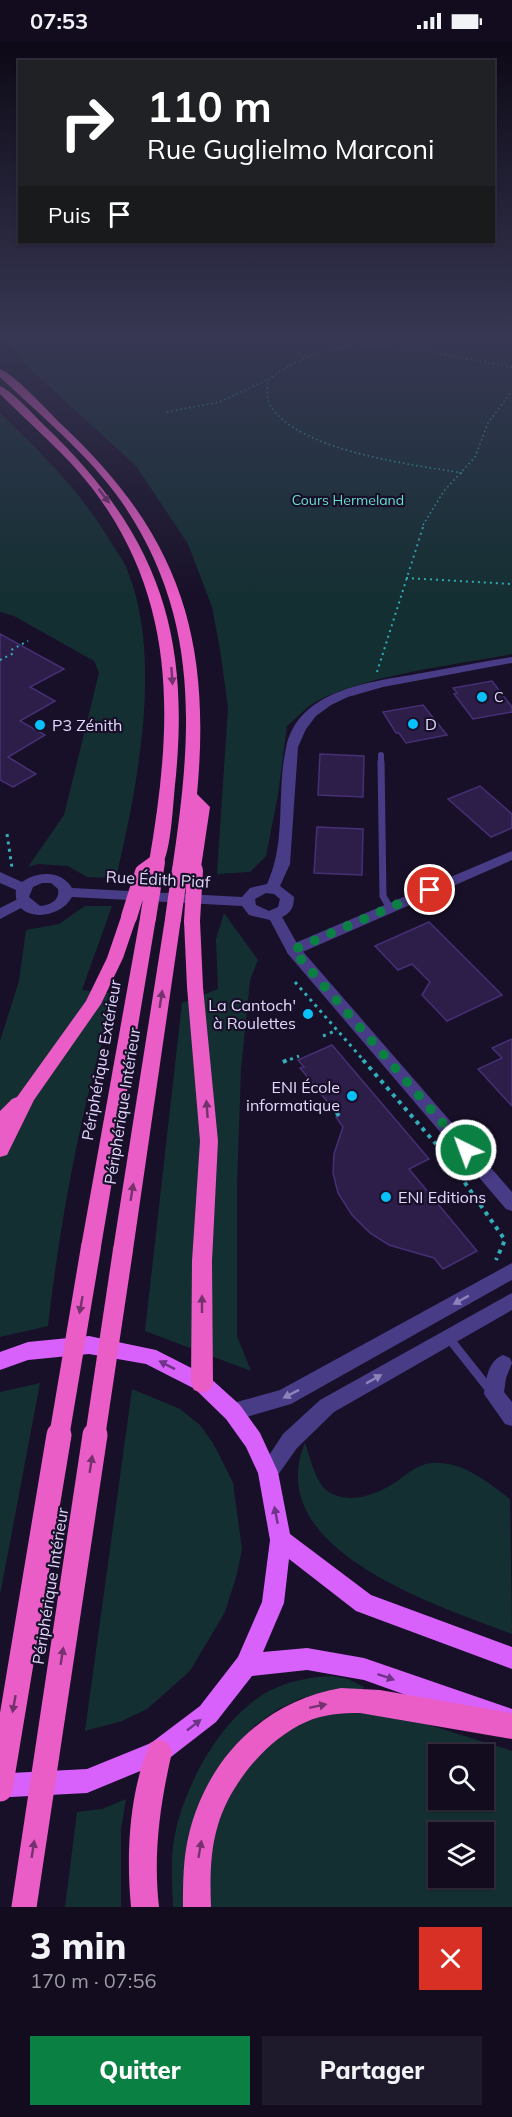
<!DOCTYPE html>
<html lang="fr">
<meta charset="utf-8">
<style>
:root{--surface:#120c1e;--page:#1f1a2b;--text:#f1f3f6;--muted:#9c9ba4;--line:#312c3c;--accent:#0b8043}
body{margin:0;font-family:Mulish,sans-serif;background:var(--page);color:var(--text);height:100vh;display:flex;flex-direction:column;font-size:22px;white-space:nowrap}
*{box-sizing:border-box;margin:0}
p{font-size:20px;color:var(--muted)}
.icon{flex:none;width:33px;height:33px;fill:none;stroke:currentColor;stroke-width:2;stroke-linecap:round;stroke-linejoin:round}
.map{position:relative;height:1865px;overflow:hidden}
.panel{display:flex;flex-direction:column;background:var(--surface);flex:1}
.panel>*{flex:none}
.banner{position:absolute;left:18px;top:18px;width:477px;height:183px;border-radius:0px;box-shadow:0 2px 4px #0004,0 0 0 2px var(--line);background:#202124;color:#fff;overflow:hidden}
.controls{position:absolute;left:428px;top:1702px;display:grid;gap:12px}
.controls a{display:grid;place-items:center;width:66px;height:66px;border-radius:0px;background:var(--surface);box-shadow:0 2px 4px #0004,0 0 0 2px var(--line);font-size:30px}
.pin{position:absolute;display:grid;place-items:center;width:51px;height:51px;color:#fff;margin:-26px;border:3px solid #fff;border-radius:50%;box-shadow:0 2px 6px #0007}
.me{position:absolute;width:66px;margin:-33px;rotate:318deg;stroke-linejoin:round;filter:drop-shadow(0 0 4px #0008)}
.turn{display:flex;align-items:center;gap:21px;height:126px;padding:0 30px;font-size:27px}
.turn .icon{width:78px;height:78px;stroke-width:2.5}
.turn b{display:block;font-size:42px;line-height:51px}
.then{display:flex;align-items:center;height:57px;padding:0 30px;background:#0003;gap:12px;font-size:22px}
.round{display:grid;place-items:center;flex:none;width:63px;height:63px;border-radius:0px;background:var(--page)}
.overview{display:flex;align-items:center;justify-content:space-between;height:102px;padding:0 30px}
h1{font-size:36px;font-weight:800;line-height:45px}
.cta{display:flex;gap:12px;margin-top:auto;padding:12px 30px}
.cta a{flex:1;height:69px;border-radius:0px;background:var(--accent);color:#fff;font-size:24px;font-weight:800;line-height:69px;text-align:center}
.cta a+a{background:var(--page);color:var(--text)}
.status{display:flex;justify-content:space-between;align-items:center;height:42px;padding:0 30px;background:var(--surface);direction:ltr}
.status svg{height:16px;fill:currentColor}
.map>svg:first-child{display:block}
.green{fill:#142f32;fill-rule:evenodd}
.building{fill:#2c1d49;stroke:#462f75;stroke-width:1.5}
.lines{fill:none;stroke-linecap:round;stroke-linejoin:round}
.path-far3{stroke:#32aeb9;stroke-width:1.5;stroke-dasharray:1.5 3;stroke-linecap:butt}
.path-far2{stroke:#32aeb9;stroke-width:2;stroke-dasharray:2 4;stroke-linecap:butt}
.path-far1{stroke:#32aeb9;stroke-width:3;stroke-dasharray:3 4.5;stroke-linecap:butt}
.path{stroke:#32aeb9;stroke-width:4;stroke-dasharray:4 5;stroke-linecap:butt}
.service-far2{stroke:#493c86;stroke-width:6}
.service-far1{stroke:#493c86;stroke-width:7}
.service{stroke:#493c86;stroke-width:9}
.minor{fill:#493c86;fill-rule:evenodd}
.tertiary{fill:#493c86;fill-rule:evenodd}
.primary{fill:#d861fc;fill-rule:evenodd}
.trunk{fill:#ea5cc6;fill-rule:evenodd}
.trunk-bridge-far2{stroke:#ea5cc6;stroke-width:16}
.trunk-bridge-far1{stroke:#ea5cc6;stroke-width:20}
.trunk-bridge{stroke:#ea5cc6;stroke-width:25}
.oneway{fill:#76326f}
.oneway2{fill:#8e82bc}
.oneway3{fill:#6e3487}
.route{stroke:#0b8043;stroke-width:10;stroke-dasharray:0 18}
.poi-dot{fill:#08c1fb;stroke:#181028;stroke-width:2}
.labels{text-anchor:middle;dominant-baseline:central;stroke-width:4.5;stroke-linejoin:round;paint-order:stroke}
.far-park-label{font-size:14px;fill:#64dfd1;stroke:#181028}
.far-poi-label{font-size:14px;fill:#e2d8fe;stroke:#181028;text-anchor:start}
.poi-label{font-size:16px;fill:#e2d8fe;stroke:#181028;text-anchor:start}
.street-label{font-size:16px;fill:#e2d8fe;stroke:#181028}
</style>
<div class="status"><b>07:53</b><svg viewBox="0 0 49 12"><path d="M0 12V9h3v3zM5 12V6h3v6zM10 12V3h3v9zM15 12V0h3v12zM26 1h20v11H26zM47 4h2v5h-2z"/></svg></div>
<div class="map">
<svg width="512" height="1865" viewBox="0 0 512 1865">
<rect width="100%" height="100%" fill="#181028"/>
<path class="green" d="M2 293H512V612C454 623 371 632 319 658 308 663 297 676 287 684L278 753 266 814 250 830 217 832 228 666 220 607 212 565 188 502 136 424 28 325Z
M0 371C42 411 82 451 112 502 117 511 125 520 128 530 163 618 137 746 116 836L87 835 68 824 38 822 28 825 64 773 99 631 94 619 14 574 0 570Z
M85 864H112L82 948 116 952C82 1060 61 1172 48 1284L0 1295V999L19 939 26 888 59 882Z
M224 871 258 918 250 938 241 1027 237 1144V1294L251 1329 145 1289 182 961 218 947 216 897Z
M40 1341 0 1553V1350Z
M132 1347 180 1367 200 1383 213 1401 233 1441 242 1507 237 1532 225 1570 190 1629 147 1667 122 1679 85 1689Z
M305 1401C310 1415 315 1438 326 1448 347 1464 376 1453 396 1440 407 1432 418 1422 432 1421 463 1419 487 1440 510 1457L512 1592C439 1564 260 1508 305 1401Z
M332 1634 348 1637 364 1645 362 1648 322 1651 302 1656 278 1667 253 1685 234 1708 186 1865H173C172 1839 170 1812 176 1787 188 1737 223 1674 269 1649 289 1639 310 1635 332 1634Z
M357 1669 404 1675 512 1709V1865H209C208 1855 207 1843 207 1833 212 1776 242 1716 290 1685 307 1674 338 1670 357 1669ZM438 1713H483V1758H438ZM438 1791H483V1836H438Z
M126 1757 121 1788V1865H65L77 1770 102 1767Z"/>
<path class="building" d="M0 592 64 627 30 645 55 659 20 679 45 693 8 715 36 732 13 745 0 738Z
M492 639 512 665V670L473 677 454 652 457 651 453 646Z
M423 663 447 693 406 701 399 691H396L383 670Z
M320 712 364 714 363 755 318 753Z
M480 744 512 772V786L491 795 448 757Z
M317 785 363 787 362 833 314 831Z
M429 880 502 953 447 979 422 953 430 940 412 922 398 928 375 904Z
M512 997V1064L478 1027 502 1016 492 1006Z
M332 1003 429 1117 409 1127 477 1209 443 1227 434 1216 389 1203 370 1191 352 1173 338 1151 333 1131 334 1112 343 1085 336 1075 339 1074 300 1026 304 1025 298 1018Z"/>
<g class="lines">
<path class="path-far3" d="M167 370 219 360 267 338
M462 431C411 422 302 410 271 365 266 357 267 347 268 338 345 278 427 312 512 325
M423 483 444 449 475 415 488 381 512 349"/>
<path class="path-far2" d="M406 536 512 542
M0 618 12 612 11 608 28 599
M377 630 424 482"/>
<path class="path-far1" d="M7 792 12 826
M295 940 365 1020
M323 994 337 988
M283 1020 299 1014"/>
<path class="path" d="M363 1018 436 1102
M283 1020 287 1018
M321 1068 333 1066 339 1074
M444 1111 505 1198 496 1218"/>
<path class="service-far2" d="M381 713V721"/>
<path class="service-far1" d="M381 720 383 854 390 866"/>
<path class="service" d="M448 1295 490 1348"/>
<path class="minor" d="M512 809V818L298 912H288L286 908 288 904Z
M20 856 27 861 25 864 0 877V866Z
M503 1313 510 1316 512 1321 506 1336 504 1350 512 1360V1384L505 1382 484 1352C486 1337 488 1319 503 1313Z"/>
<path class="tertiary" d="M512 615V621L383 645 348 655 331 663 316 674 306 687 298 705 290 822 280 844 294 855C294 865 291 871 282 875L299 905 512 1150V1169L506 1167 288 912 270 878 249 873 242 864 72 855C59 879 12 881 16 848L0 841V830L22 840C38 829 61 828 72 846L242 855 250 846 267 842C287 799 276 751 286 706 298 646 373 640 422 631 452 626 482 620 512 615ZM42 841H51L58 847C60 858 51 863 40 864L29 855 33 845ZM266 851 274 852 280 857 278 865 269 869 256 863 255 857Z
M512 1221V1238L291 1362 233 1379 226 1377 223 1370 226 1363 280 1348Z
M512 1251V1268L334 1370 297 1406 275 1437 268 1440 261 1437 258 1430 283 1392 320 1358Z"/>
<path class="primary" d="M89 1294 156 1308 209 1335 240 1363 260 1391 278 1430 290 1492 371 1553 512 1605V1627L356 1569 289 1517 284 1561 263 1610 307 1606 364 1616 512 1667V1691L364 1638 307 1628 252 1634 216 1680 167 1718 87 1751 11 1755 0 1752V1728L11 1731 87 1727 151 1701 200 1664 238 1615 262 1560 270 1498 258 1431 246 1405 226 1377 195 1347 146 1322 89 1312 28 1318 0 1328V1310L28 1300Z"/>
<path class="trunk" d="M0 327C15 333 48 369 61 382 178 491 212 593 197 752L210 765 200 832 195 833 188 828 180 833 172 828C192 694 202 576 121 459 88 412 41 374 0 335Z
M0 344C14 350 35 375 47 386 158 493 191 591 175 743 173 762 171 809 162 823L157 825 149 820C172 686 180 561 92 446 66 412 31 383 0 352Z
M129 870 135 871 137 875 123 916 101 962 34 1058 7 1113 0 1115V1069L12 1057 17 1055 86 959 107 916 121 875 123 871Z
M148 871 154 872 156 876 101 1205 98 1211 91 1213 84 1211 81 1205 140 876 142 872Z
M173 872 179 873 181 877 133 1208 130 1214 123 1216 116 1214 113 1208 165 877 167 873Z
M192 874 198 875 200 879 203 945 218 1099 212 1219 213 1341 210 1348 202 1351 194 1348 191 1341 192 1219 200 1099 187 945 184 879 186 875Z
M341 1646 380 1648 512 1671V1697L360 1671C342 1671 323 1672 306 1680 267 1697 230 1742 218 1783 210 1809 210 1837 211 1865H183C183 1841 183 1816 189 1792 207 1717 264 1659 341 1646Z
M159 1697 168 1701 172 1710C160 1762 153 1812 159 1865H131C126 1812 129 1751 150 1701Z"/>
<path class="trunk-bridge-far2" d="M129 875 143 830 157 820
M148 876 157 820
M173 877 180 828
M192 879 195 828"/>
<path class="trunk-bridge-far1" d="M59 1395 91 1205
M95 1395 123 1208"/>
<path class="trunk-bridge" d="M0 1747 59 1393
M24 1865 95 1393"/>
</g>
<defs><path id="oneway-solid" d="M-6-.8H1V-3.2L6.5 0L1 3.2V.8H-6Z" transform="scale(1.5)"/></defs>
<g class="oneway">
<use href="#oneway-solid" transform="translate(104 454) rotate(53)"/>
<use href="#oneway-solid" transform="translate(172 634) rotate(86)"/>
<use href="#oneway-solid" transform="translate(161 957) rotate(-81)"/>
<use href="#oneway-solid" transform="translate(207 1067) rotate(-94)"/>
<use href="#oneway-solid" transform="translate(132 1150) rotate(-81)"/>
<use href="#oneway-solid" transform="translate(202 1262) rotate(-90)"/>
<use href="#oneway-solid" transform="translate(81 1263) rotate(100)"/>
<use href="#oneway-solid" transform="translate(91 1422) rotate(-81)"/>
<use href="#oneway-solid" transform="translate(62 1614) rotate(-81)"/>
<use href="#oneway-solid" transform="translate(14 1662) rotate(100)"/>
<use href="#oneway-solid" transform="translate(318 1664) rotate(-12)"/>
<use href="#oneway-solid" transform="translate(33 1807) rotate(-81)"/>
<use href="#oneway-solid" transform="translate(200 1807) rotate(-80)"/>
</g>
<g class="oneway2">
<use href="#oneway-solid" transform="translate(461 1258) rotate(151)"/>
<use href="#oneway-solid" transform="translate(374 1337) rotate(-29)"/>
<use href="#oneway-solid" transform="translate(291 1352) rotate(153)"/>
</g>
<g class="oneway3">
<use href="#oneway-solid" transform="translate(167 1323) rotate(-153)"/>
<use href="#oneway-solid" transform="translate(276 1473) rotate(-101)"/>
<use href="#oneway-solid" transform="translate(386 1635) rotate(19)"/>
<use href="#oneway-solid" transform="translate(194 1683) rotate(-38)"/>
</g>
<linearGradient id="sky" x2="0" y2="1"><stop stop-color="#0d0916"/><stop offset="0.53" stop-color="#373753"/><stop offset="1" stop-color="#373753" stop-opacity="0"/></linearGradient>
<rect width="512" height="554" fill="url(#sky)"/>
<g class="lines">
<path class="route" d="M430 848 293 908 466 1108"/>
</g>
<g class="poi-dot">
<circle cx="482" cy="655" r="6"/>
<circle cx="413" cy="682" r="6"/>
<circle cx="40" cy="683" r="6"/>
<circle cx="308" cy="972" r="6"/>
<circle cx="352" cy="1054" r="6"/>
<circle cx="386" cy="1155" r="6"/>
</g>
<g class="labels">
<g class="far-park-label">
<text x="348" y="458">Cours Hermeland</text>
</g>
<g class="far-poi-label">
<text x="494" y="655">C</text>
</g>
<g class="poi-label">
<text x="425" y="682">D</text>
<text x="52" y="683">P3 Zénith</text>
<text x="296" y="963" text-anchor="end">La Cantoch'<tspan x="296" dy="18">à Roulettes</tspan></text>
<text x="340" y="1045" text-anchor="end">ENI École<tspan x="340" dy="18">informatique</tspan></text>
<text x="398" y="1155">ENI Editions</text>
</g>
<g class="street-label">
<text transform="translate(158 837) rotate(3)">Rue Édith Piaf</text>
<text transform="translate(101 1018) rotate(-80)">Périphérique Extérieur</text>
<text transform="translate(122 1064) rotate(-81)">Périphérique Intérieur</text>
<text transform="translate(50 1544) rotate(-81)">Périphérique Intérieur</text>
</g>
</g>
</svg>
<div class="controls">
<a><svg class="icon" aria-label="search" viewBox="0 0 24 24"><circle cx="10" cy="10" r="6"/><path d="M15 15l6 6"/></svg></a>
<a><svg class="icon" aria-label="layers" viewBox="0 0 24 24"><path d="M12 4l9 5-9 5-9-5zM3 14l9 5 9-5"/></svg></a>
</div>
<div class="pin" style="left:430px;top:848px;background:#d93025"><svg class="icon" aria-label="arrive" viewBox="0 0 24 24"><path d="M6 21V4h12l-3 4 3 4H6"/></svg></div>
<svg class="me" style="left:466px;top:1108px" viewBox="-20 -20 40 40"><circle r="17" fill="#0b8043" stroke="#fff" stroke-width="3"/><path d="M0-11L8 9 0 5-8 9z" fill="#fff"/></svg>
<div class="banner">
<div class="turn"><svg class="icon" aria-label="right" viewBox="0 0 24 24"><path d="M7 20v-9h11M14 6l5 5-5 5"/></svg><div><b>110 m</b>Rue Guglielmo Marconi</div></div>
<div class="then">Puis<svg class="icon" aria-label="arrive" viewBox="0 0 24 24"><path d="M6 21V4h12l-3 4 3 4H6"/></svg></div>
</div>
</div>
<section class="panel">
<div class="overview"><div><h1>3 min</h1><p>170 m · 07:56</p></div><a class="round" style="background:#d93025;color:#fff"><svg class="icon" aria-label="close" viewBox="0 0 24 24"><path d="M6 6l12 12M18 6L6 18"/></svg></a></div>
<div class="cta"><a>Quitter</a><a>Partager</a></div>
</section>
